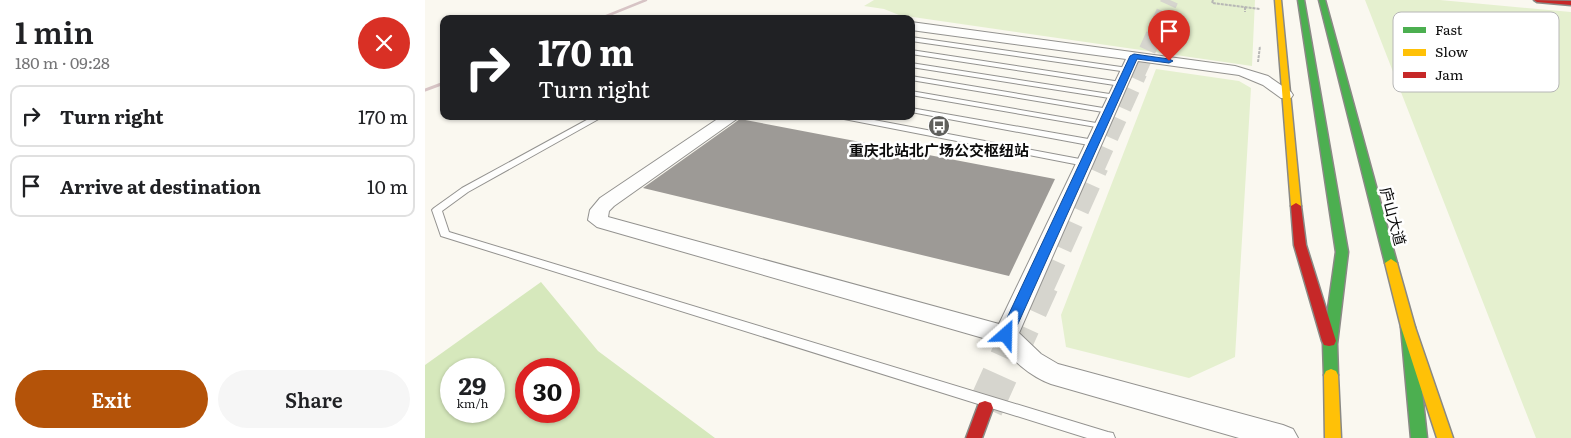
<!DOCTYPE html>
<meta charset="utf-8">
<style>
:root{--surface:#fff;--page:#f6f6f6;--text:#202124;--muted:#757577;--line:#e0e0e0;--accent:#b45309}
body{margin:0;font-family:Literata,"Noto Sans SC",serif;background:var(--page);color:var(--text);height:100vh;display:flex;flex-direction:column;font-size:19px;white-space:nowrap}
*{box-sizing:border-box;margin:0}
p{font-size:16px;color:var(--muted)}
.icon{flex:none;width:28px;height:28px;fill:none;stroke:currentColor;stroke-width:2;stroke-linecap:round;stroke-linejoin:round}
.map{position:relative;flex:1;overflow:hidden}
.side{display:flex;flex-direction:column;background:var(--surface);width:425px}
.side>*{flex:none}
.guide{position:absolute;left:15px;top:15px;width:475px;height:105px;border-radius:10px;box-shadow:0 1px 4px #0004;background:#202124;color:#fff;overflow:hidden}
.speed{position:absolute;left:15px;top:358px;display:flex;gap:10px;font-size:25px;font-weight:700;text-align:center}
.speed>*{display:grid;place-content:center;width:65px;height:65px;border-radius:50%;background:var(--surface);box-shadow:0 1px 4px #0004;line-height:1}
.speed small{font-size:12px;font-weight:400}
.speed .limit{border:8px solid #d22;background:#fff;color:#111}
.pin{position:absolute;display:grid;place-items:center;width:42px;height:42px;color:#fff;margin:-51px -21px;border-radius:50% 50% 50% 0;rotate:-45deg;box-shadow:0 0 5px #0007}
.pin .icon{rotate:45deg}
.me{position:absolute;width:55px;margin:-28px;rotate:25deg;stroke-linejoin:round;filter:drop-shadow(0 0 4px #0008)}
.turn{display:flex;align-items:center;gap:18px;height:105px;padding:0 15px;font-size:22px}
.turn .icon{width:65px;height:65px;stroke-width:2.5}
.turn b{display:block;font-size:35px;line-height:42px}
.round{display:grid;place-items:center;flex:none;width:52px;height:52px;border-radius:26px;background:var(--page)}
.headline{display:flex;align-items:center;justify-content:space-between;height:85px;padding:0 15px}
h1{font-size:30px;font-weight:600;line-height:38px}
.button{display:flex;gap:10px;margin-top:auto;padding:10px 15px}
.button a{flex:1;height:58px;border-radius:30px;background:var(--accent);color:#fff;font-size:20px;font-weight:600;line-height:58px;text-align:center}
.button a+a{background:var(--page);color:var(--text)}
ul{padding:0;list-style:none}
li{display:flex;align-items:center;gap:15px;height:62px;margin:0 10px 8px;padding:0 5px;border:2px solid var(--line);border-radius:10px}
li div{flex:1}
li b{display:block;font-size:19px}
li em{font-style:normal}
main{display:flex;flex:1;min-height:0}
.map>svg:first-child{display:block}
.green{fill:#e5f0cf}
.forest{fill:#d6e8bc;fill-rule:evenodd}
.building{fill:#9d9a96}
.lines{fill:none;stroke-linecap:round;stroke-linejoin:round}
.secondary-tunnel-far3{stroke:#d6d5ce;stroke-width:17;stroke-dasharray:17 8;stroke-linecap:butt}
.secondary-tunnel-far2{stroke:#d6d5ce;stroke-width:21;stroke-dasharray:21 11;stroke-linecap:butt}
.secondary-tunnel-far1{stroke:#d6d5ce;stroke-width:28;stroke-dasharray:28 14;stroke-linecap:butt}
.secondary-tunnel{stroke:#d6d5ce;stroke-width:36;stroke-dasharray:36 18;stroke-linecap:butt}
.lane-casing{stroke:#93928f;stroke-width:2}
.street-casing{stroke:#93928f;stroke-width:2}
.fast-casing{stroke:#8a8985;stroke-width:3}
.slow-casing{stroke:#8a8985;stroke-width:3}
.jam-casing{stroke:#8a8985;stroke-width:3}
.path{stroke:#b7b7b5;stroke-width:2;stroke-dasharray:3 1;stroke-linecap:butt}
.lane{fill:#fefefd;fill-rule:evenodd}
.street{fill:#fefefd;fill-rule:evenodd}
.fast{fill:#4caf50;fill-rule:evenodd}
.slow{fill:#ffc107;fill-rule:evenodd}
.jam{fill:#c62828;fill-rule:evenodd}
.rail-far1{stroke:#d7c4c5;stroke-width:2.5}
.rail{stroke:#d7c4c5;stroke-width:3}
.route{fill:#1a73e8;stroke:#114b97}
.labels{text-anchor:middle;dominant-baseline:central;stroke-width:5;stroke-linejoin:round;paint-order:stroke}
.poi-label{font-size:15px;font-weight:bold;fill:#0c0c0c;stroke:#fff}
.street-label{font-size:15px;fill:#0c0c0c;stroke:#fff}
.key{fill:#fff;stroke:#b6b6b6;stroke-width:1}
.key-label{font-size:14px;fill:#0c0c0c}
</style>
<main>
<section class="side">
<div class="headline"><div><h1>1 min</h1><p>180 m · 09:28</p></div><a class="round" style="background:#d93025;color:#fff"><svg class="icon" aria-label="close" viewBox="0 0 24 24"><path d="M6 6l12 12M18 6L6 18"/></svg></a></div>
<ul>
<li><svg class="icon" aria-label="right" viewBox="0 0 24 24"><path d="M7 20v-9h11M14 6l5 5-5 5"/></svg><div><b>Turn right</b></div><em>170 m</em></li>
<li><svg class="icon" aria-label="arrive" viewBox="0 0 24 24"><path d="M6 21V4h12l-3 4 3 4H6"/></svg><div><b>Arrive at destination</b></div><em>10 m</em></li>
</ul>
<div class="button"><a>Exit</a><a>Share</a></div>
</section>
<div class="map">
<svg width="1146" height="438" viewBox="0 0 1146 438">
<rect width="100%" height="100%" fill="#faf8f0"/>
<path class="green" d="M449 0H830L827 66 474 15 459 9 439 6Z
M940 0H1015L1146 12V438H1111Z
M731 69 814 81 826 88 810 357 764 378 641 347 636 315Z"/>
<path class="forest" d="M116 282 173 351 290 438H0V365ZM26 369H69V411H26ZM101 369H144V411H101Z"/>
<path class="building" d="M315 119 630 179 584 276 218 188Z"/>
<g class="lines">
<path class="secondary-tunnel-far3" d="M712 73 745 0"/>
<path class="secondary-tunnel-far2" d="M670 166 712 72"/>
<path class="secondary-tunnel-far1" d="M616 285 670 165"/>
<path class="secondary-tunnel" d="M560 408 616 284"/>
<g class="lane-casing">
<path id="lane" d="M486 37 703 68 706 70 703 72 486 41Z
M486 50 696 82 700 84 696 86 486 54Z
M486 63 691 95 695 97 691 99 486 67Z
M486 76 684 109 688 111 684 113 486 80Z
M486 91 677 124 681 126 677 128 486 95Z
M486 108 669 140 673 143 669 146 486 112Z
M169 116H179L43 192 17 211 24 232 683 432 688 433 690 438H662L16 236 7 210 9 208 37 188Z
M410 116H428L660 160 664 163 660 166 414 118Z"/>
</g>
<g class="street-casing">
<path id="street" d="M486 22 810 66 843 76 866 92 868 95 866 98H856L838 85 814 75 713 61 594 333 616 354 633 364 858 425 868 429 873 438H814L626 384C604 376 587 359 572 342L172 227 163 220 165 210 175 198 297 116H316L189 206 184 211 183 217 574 324 701 59 486 30Z"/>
</g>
<g class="fast-casing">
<path id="fast" d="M873 0H879L923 252 912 344 913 375 911 379 906 381 901 379 899 375 898 344 911 252Z
M894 0H900L972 263 970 266H962L960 263Z
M983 322 988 323 990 327 1002 438H986L976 327 978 323Z"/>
</g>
<g class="slow-casing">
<path id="slow" d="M850 0H856L876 206 871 209 866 206Z
M966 259 972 263 990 327 1028 438H1012L976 327 960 263Z
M906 369 911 371 913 375 916 438H900L899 375 901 371Z"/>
</g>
<g class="jam-casing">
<path id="jam" d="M1109 0 1146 1V5L1112 2Z
M871 203 876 206 881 245 911 341 909 345 904 346 899 345 897 341 869 245 866 206Z
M560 401 566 403 568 408 557 438H541L554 403Z"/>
</g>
<path class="path" d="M788 0 787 3 835 9
M820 7V12
M833 62 835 46"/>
<use href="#lane" class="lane"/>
<use href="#street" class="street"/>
<use href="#fast" class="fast"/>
<use href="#slow" class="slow"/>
<use href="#jam" class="jam"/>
<path class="rail-far1" d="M174 19 221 0"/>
<path class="rail" d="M0 90 19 83"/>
</g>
<path class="route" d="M709 54 744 59 748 61 744 63 712 59 588 335 586 339 581 341 576 339 574 335 705 56Z"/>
<defs>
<g id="bus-disc" transform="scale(1.125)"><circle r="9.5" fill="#5f5f5c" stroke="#fff"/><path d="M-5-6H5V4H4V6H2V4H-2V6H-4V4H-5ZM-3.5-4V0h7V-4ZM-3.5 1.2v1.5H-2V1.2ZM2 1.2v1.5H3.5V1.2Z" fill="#fff"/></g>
</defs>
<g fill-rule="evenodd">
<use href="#bus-disc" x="514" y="126"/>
</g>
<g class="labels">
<g class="poi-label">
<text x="514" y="149">重庆北站北广场公交枢纽站</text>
</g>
<g class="street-label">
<text transform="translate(969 216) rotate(75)">庐山大道</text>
</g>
</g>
<rect x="968" y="12" width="166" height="80" rx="8" class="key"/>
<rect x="978" y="27" width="23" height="6" fill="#4caf50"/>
<rect x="978" y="49" width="23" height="7" fill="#ffc107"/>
<rect x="978" y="72" width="23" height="6" fill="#c62828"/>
<g class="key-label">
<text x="1010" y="35">Fast</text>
<text x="1010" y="57">Slow</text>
<text x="1010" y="80">Jam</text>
</g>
</svg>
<div class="speed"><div>29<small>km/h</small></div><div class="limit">30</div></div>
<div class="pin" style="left:744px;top:61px;background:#d93025"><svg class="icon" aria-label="arrive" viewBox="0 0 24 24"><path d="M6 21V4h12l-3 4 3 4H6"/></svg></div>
<svg class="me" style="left:581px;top:335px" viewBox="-20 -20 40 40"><path d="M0-17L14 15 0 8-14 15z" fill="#1a73e8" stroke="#fff" stroke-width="4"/></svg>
<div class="guide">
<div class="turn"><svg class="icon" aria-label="right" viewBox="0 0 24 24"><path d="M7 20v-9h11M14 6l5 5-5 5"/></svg><div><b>170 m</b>Turn right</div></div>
</div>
</div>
</main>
